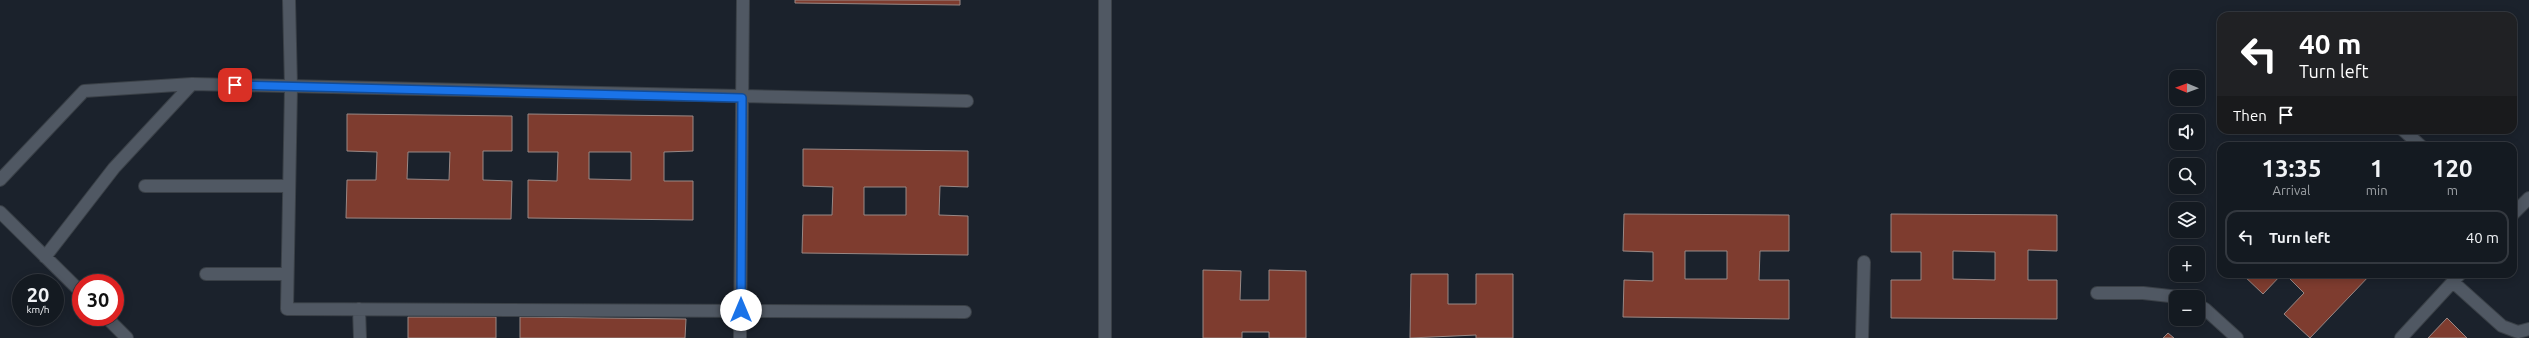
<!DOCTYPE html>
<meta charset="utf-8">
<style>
:root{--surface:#141a21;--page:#21272e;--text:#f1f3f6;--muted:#9da1a5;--line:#33383f}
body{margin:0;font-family:Ubuntu,sans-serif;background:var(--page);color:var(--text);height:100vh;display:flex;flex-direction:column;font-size:15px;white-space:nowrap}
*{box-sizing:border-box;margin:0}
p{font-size:13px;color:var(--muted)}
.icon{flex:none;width:22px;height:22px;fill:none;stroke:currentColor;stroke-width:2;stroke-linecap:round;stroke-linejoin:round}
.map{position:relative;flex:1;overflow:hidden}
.drawer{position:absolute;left:2217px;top:142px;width:300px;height:136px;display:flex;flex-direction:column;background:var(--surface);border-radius:12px;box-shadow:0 2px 10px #0003,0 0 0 1px var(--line)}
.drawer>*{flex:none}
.guide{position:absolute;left:2217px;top:12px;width:300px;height:122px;border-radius:12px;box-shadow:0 2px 10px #0003,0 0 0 1px var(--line);background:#202124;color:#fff;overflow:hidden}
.needle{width:26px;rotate:271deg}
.fabs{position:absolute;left:2169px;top:70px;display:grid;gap:8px}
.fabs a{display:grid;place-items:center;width:36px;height:36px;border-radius:8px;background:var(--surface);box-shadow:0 2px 10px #0003,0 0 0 1px var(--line);font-size:20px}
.speed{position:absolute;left:12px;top:274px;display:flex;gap:8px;font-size:20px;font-weight:700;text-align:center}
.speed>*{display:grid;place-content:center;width:52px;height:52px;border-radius:50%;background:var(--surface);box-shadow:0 2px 10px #0003,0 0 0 1px var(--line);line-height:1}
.speed small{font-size:10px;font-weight:400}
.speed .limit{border:6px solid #d22;background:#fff;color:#111}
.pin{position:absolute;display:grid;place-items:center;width:34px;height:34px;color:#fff;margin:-17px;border-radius:8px;box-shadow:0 2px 6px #0006}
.me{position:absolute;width:44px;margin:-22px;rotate:0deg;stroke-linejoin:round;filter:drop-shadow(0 0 3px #0008)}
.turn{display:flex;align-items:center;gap:14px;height:84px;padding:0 16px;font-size:18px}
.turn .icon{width:52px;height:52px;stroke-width:2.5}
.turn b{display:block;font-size:28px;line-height:34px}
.then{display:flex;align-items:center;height:38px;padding:0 16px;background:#0003;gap:8px;font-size:15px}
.eta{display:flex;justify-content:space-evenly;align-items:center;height:68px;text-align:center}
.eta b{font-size:24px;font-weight:700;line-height:28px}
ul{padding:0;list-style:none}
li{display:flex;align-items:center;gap:12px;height:54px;margin:0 8px 6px;padding:0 8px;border:2px solid var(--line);border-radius:12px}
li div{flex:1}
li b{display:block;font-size:15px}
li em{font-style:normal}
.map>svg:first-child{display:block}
.building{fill:#7e3c2f;stroke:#998885;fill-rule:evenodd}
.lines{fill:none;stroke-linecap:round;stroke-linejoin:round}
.lane-casing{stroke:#3a4047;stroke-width:14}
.street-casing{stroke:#3a4047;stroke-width:14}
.lane{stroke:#505863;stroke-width:12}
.street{stroke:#505863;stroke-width:12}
.route-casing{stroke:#114b97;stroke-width:10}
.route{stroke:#1a73e8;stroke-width:7}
</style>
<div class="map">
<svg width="2529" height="338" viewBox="0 0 2529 338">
<rect width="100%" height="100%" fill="#1b222c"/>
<path class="building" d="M795 0H960V5L795 3Z
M347 114 512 116V151H483V180L512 181 511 219 346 218 347 180H376L377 152 347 151ZM408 152H450L449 180 407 179Z
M528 114 693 116V151L664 152V181H693V220L528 218V180L557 181 558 152H528ZM589 152H631V180L589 179Z
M803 149 968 151V187L940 186 939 215 968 216V255L802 253 803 215H832L833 187 803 186ZM864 187H906V215H864Z
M1624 214 1789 215V251H1760L1759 280H1789V319L1623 317 1624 280 1653 281V252L1623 251ZM1685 251H1727V279H1685Z
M1891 214 2057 215V251L2028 250V280H2057V319L1891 318V280H1921V252H1891ZM1953 251 1995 252V280L1953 279Z
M1203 270 1241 271 1240 300H1269V270L1306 271V338H1269V332H1242V338H1203Z
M1411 274H1448V304H1476V274H1513V338H1476V335L1410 338Z
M2242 274H2282L2263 294Z
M2285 274H2371L2310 338 2284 314 2304 293Z
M408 317H496V338H408Z
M520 317 686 319 685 338H520Z
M2447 318 2467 338H2428Z
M2168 333 2174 338H2163Z"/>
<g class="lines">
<g class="lane-casing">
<path id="lane" d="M1105 0V338"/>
</g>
<g class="street-casing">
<path id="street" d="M289 0 291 87 287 309 965 312
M192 84 967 101
M2403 130 2421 146
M0 180 84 91 192 84 114 168 45 257
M145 186H289
M0 212 81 292
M2513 214 2529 198
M206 274H287
M2453 282 2502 326 2518 332 2529 329
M2097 293H2143L2179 297
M2198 305 2205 309 2237 338
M359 309 360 338
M106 317 127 338
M740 338 743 0
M1862 338 1864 262
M2401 338 2460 274"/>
</g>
<use href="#lane" class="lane"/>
<use href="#street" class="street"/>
</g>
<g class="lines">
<g class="route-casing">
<path id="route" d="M235 85 742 98 741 310"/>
</g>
<use href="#route" class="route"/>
</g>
</svg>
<div class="fabs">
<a><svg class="needle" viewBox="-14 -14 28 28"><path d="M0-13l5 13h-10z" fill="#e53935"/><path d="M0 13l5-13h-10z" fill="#9da1a5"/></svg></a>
<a><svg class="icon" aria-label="sound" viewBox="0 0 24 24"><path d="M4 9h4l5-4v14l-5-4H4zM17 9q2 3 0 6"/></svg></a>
<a><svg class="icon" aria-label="search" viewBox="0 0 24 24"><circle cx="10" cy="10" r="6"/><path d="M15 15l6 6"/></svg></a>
<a><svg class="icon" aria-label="layers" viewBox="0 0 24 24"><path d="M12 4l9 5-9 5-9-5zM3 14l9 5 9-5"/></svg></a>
<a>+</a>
<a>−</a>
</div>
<div class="speed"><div>20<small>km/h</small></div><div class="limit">30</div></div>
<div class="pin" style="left:235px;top:85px;background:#d93025"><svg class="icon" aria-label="arrive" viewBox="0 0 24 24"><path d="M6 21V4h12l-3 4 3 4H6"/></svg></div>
<svg class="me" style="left:741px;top:310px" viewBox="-20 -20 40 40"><circle r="19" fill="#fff"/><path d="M0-13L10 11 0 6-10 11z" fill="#1a73e8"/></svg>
<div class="guide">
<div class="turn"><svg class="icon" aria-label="left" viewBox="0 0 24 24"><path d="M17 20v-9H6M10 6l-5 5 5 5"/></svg><div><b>40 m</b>Turn left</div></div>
<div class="then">Then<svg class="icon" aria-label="arrive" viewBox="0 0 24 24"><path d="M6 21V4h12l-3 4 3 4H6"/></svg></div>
</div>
<section class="drawer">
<div class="eta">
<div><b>13:35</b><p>Arrival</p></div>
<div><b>1</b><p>min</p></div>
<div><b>120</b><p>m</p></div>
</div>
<ul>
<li><svg class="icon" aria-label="left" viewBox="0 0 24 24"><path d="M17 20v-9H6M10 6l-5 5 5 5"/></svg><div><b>Turn left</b></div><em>40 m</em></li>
</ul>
</section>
</div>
